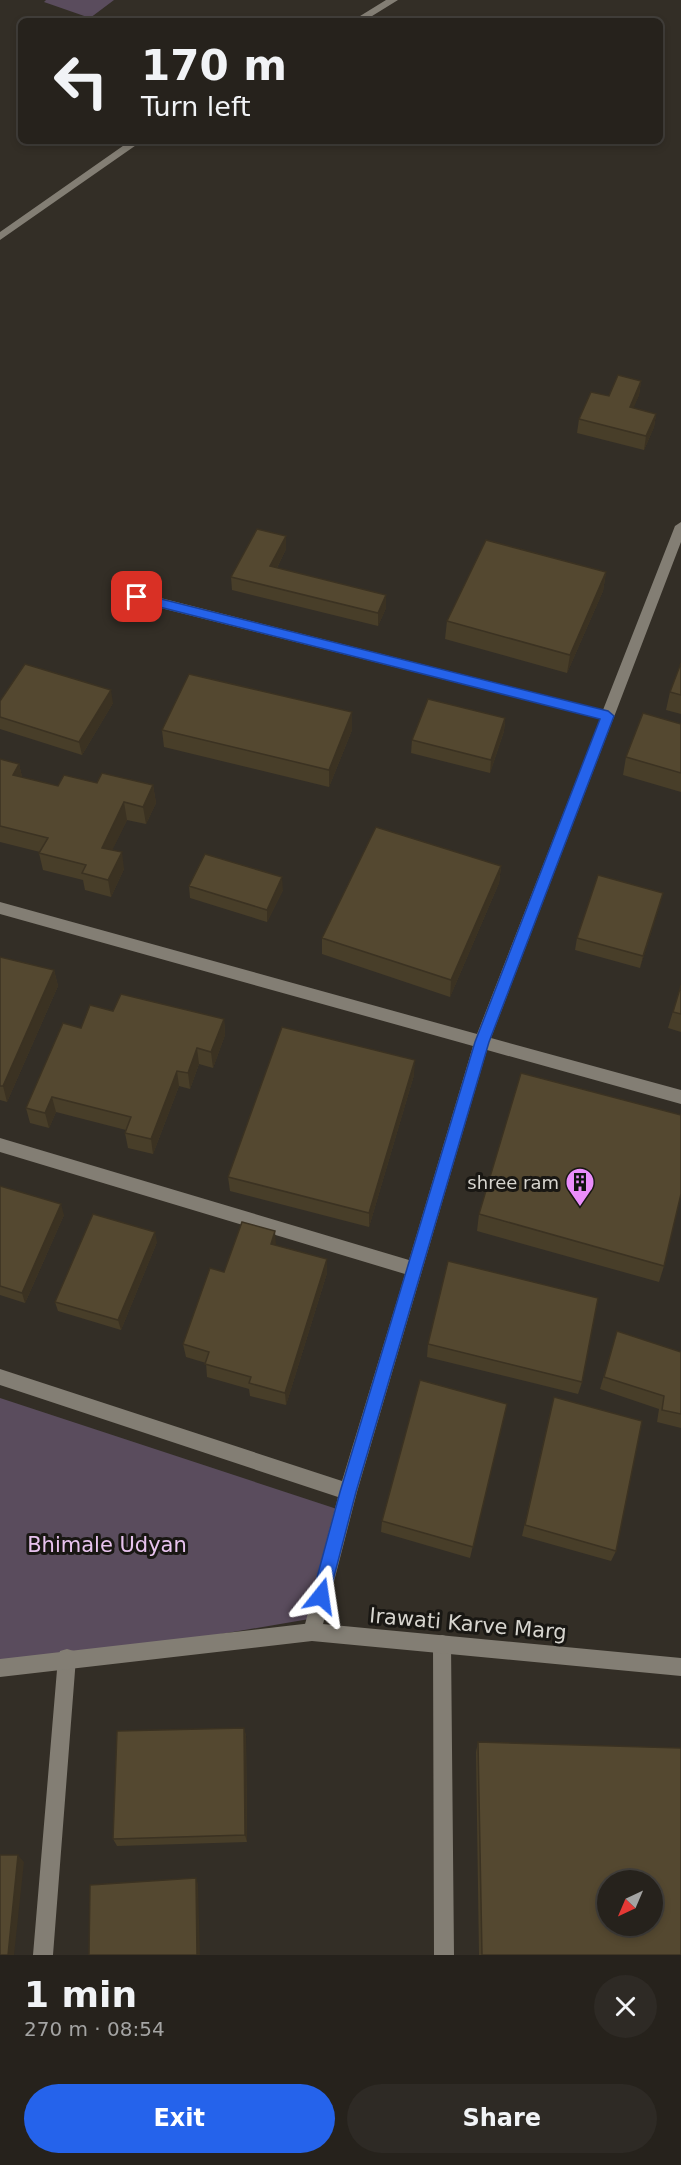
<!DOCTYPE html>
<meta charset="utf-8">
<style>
:root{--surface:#26221c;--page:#2e2a25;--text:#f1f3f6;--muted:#a4a4a3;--line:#423f3b;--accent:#2563eb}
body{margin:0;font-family:"DejaVu Sans",sans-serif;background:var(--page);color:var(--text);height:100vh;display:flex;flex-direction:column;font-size:22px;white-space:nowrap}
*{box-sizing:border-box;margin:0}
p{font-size:20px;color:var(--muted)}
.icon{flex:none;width:33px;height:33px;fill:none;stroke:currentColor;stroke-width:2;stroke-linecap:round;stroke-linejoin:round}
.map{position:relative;height:1955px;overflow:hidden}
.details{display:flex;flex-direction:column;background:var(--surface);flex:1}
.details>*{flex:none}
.top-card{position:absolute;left:18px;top:18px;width:645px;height:126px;border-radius:9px;box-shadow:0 3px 9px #0003,0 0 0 2px var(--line);background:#26221c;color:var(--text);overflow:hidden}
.needle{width:39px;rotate:224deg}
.tools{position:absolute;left:597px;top:1870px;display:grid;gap:12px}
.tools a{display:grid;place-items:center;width:66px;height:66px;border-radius:50%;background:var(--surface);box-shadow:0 3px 9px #0003,0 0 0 2px var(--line);font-size:30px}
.pin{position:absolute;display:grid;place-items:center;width:51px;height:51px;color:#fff;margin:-26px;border-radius:12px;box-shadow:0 3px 9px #0006}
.me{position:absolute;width:66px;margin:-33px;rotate:15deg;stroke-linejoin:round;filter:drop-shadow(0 0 4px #0008)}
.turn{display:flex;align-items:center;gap:21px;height:126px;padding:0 24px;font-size:27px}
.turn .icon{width:78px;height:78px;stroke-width:2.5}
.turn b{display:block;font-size:42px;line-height:51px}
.round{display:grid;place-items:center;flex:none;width:63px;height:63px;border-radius:32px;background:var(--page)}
.summary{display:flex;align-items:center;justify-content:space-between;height:102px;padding:0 24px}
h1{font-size:36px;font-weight:700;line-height:45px}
.button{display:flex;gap:12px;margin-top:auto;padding:12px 24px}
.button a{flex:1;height:69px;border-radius:36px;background:var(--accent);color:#fff;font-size:24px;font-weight:700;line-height:69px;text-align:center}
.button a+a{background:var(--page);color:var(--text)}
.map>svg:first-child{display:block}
.green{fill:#5a4c5d}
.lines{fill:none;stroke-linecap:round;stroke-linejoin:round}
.lane{fill:#837e74;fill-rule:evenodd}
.street{fill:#837e74;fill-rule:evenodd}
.secondary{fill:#837e74;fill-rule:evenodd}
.wall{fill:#483e29}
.shaded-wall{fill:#3b3222}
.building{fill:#544830;stroke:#3b3222;stroke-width:1.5;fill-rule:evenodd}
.route{fill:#2563eb;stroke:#184099;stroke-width:1.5}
.labels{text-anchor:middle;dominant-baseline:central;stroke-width:6;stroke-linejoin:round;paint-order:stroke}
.poi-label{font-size:18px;fill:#d7d5cf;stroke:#191713;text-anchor:end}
.near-park-label{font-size:21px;fill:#e8c3ee;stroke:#191713}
.near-street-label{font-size:21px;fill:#d7d5cf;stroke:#191713}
</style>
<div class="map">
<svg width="681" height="1955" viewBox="0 0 681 1955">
<rect width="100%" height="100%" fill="#332e26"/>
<path class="green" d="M46 0H114L90 18 44 2Z
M0 1398 343 1511 315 1618 0 1672Z"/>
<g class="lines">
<path class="lane" d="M386 0H398L364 21H352Z
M130 141H142L0 240V232Z"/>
<path class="street" d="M681 522V542L491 1038 681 1090V1104L487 1050 357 1492 321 1632 319 1639 312 1641 305 1639 303 1632 338 1497 0 1385V1369L342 1481 405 1274 0 1152V1138L409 1260 473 1046 0 914V902L477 1034 600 719 137 602 131 597 137 592 603 710 675 526Z
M442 1635 449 1637 451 1644 454 1955H434L433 1644 435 1637Z
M67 1649 74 1651 76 1658 53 1955H33L58 1658 60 1651Z"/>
<path class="secondary" d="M312 1623 681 1658V1676L312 1641 0 1677V1659Z"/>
</g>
<path class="wall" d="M641 381 639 395 633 408 656 414 654 427 644 450 577 433 579 419 609 396Z
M286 536V549L277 568 386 608 378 626 232 590 231 577Z
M606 572 603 591 567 673 445 639 447 621Z
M681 663V714L666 710 670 692Z
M0 701 113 703 82 755 0 729Z
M352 712V730L329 787 164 747 162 730Z
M505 718 504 731 490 773 411 753 412 740Z
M681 724V792L623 775 626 757Z
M0 759 19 764 22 777 58 786 97 783 153 785 156 803 146 824 127 820 112 850 124 869 111 897 85 890 83 880 43 870 39 853 40 852 0 842Z
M501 866 499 883 450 997 322 954V938Z
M189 886 283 890 267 922 190 898Z
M663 893 640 968 575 950 577 938Z
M0 957 54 970 58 986 7 1102 0 1100Z
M681 985V1032L668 1028Z
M113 1011 224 1019 225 1035 213 1068 199 1064 190 1089 179 1086 153 1154 128 1148 125 1133 126 1130 56 1112 49 1128 30 1123 26 1108 81 1028Z
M414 1075 369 1227 230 1191 228 1177Z
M0 1186 64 1215 25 1303 0 1295Z
M479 1214 664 1266 659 1282 477 1231Z
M157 1242 121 1330 58 1311 55 1302Z
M276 1245 327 1273 286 1405 250 1396 249 1389 207 1377 206 1363 186 1357 183 1344 224 1272Z
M617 1331 681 1352V1428L657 1422 659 1409 600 1389Z
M428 1344 582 1382 578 1394 427 1357Z
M507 1404 470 1558 381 1532 382 1521Z
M551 1409 616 1551 611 1561 522 1536Z
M244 1728 246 1736 247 1842 117 1846 113 1839Z
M478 1742 681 1955H479L476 1752Z"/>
<path class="shaded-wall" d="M641 381 639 395 628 421 630 407Z
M656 414 654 427 644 450 646 436Z
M286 536V549L271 580 270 566Z
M606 572 603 591 567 673 570 655Z
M386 595V608L378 626V613Z
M111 690 113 703 82 755 79 742Z
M352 712V730L329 787V770Z
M505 718 504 731 490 773 491 760Z
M19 764 23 781 13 775Z
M153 785 156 803 146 824 143 807Z
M124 802 127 820 105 865 102 848Z
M122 852 124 869 111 897 108 880Z
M501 866 499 883 450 997 451 980Z
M282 877 283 890 267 922V910Z
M663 893 660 905 640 968 643 956Z
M54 970 58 986 7 1102 3 1086Z
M224 1019 225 1035 213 1068 211 1052Z
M197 1048 199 1064 190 1089 188 1073Z
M415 1060 414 1075 369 1227V1213Z
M177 1071 179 1086 153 1154 151 1139Z
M52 1097 56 1112 49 1128 45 1113Z
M61 1204 64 1215 25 1303 22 1293Z
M275 1231 276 1245 271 1244Z
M155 1232 157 1242 121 1330 118 1320Z
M327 1259V1273L286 1405 285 1393Z
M244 1728 246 1736 247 1842 245 1835Z
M18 1855 24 1862 14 1955H8Z
M196 1878 198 1884 200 1955H197Z"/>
<path class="building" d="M618 375 641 381 630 407 656 414 646 436 579 419 591 392 609 396Z
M257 529 286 536 270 566 386 595 378 613 231 577Z
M486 540 606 572 570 655 447 621Z
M681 663V695L670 692Z
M25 664 111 690 79 742 0 717V701Z
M189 674 352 712 329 770 162 730Z
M428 699 505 718 491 760 412 740Z
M643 713 681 724V773L626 757Z
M0 759 19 764 13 775 58 786 64 775 97 783 102 773 153 785 143 807 124 802 102 848 122 852 108 880 82 873 86 865 39 853 48 838 0 826Z
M376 827 501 866 451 980 322 938Z
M205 854 282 877 267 910 189 886Z
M598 875 663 893 643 956 577 938Z
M0 957 54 970 3 1086H0Z
M681 985V1014L673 1012Z
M121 994 224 1019 211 1052 197 1048 188 1073 177 1071 151 1139 125 1133 131 1117 52 1097 45 1113 26 1108 63 1023 81 1028 90 1005 113 1011Z
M282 1027 415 1060 369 1213 228 1177Z
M521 1073 681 1115V1194L664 1266 479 1214Z
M0 1186 61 1204 22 1293 0 1286Z
M93 1214 155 1232 118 1320 55 1302Z
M242 1222 275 1231 271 1244 327 1259 285 1393 249 1383 251 1377 205 1364 209 1352 183 1344 210 1268 224 1272Z
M448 1261 598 1298 582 1382 428 1344Z
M617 1331 681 1352V1414L662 1410 664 1396 604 1377Z
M420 1380 507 1404 473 1547 382 1521Z
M554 1397 642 1421 616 1551 525 1525Z
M244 1728 245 1835 113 1839 117 1731Z
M478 1742 681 1748V1955H482ZM608 1881H652V1926H608Z
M0 1855H18L8 1955H0Z
M196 1878 197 1955H89L90 1885Z"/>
<path class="route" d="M137 593 608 711 614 716 489 1042 356 1492 329 1596 327 1602 321 1605 315 1602 312 1596 340 1492 475 1042 600 719 132 600 131 597Z"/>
<defs>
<g id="building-pin" transform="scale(1.5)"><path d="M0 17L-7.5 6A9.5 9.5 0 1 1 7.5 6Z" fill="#eb8dfc" stroke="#191713"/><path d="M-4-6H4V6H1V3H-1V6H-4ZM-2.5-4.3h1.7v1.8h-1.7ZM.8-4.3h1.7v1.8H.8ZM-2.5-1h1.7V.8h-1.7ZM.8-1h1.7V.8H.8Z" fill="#111"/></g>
</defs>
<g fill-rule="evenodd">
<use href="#building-pin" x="580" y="1182"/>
</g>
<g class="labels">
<g class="poi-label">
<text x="559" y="1182">shree ram</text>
</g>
<g class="near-park-label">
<text x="107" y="1545">Bhimale Udyan</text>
</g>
<g class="near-street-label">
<text transform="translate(468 1624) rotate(5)">Irawati Karve Marg</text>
</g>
</g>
</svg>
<div class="tools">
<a><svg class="needle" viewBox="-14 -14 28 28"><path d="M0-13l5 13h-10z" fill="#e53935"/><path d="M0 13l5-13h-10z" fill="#a4a4a3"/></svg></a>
</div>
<div class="pin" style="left:137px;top:597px;background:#d93025"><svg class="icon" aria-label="arrive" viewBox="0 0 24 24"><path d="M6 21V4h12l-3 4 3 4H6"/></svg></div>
<svg class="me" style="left:321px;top:1596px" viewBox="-20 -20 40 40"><path d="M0-17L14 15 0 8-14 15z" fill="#2563eb" stroke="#fff" stroke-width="4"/></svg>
<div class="top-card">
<div class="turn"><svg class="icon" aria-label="left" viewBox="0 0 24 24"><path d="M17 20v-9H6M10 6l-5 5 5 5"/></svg><div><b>170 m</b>Turn left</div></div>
</div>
</div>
<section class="details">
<div class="summary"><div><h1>1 min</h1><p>270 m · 08:54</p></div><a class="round"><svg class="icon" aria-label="close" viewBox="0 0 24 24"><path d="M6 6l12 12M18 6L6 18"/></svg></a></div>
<div class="button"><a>Exit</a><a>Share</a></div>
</section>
